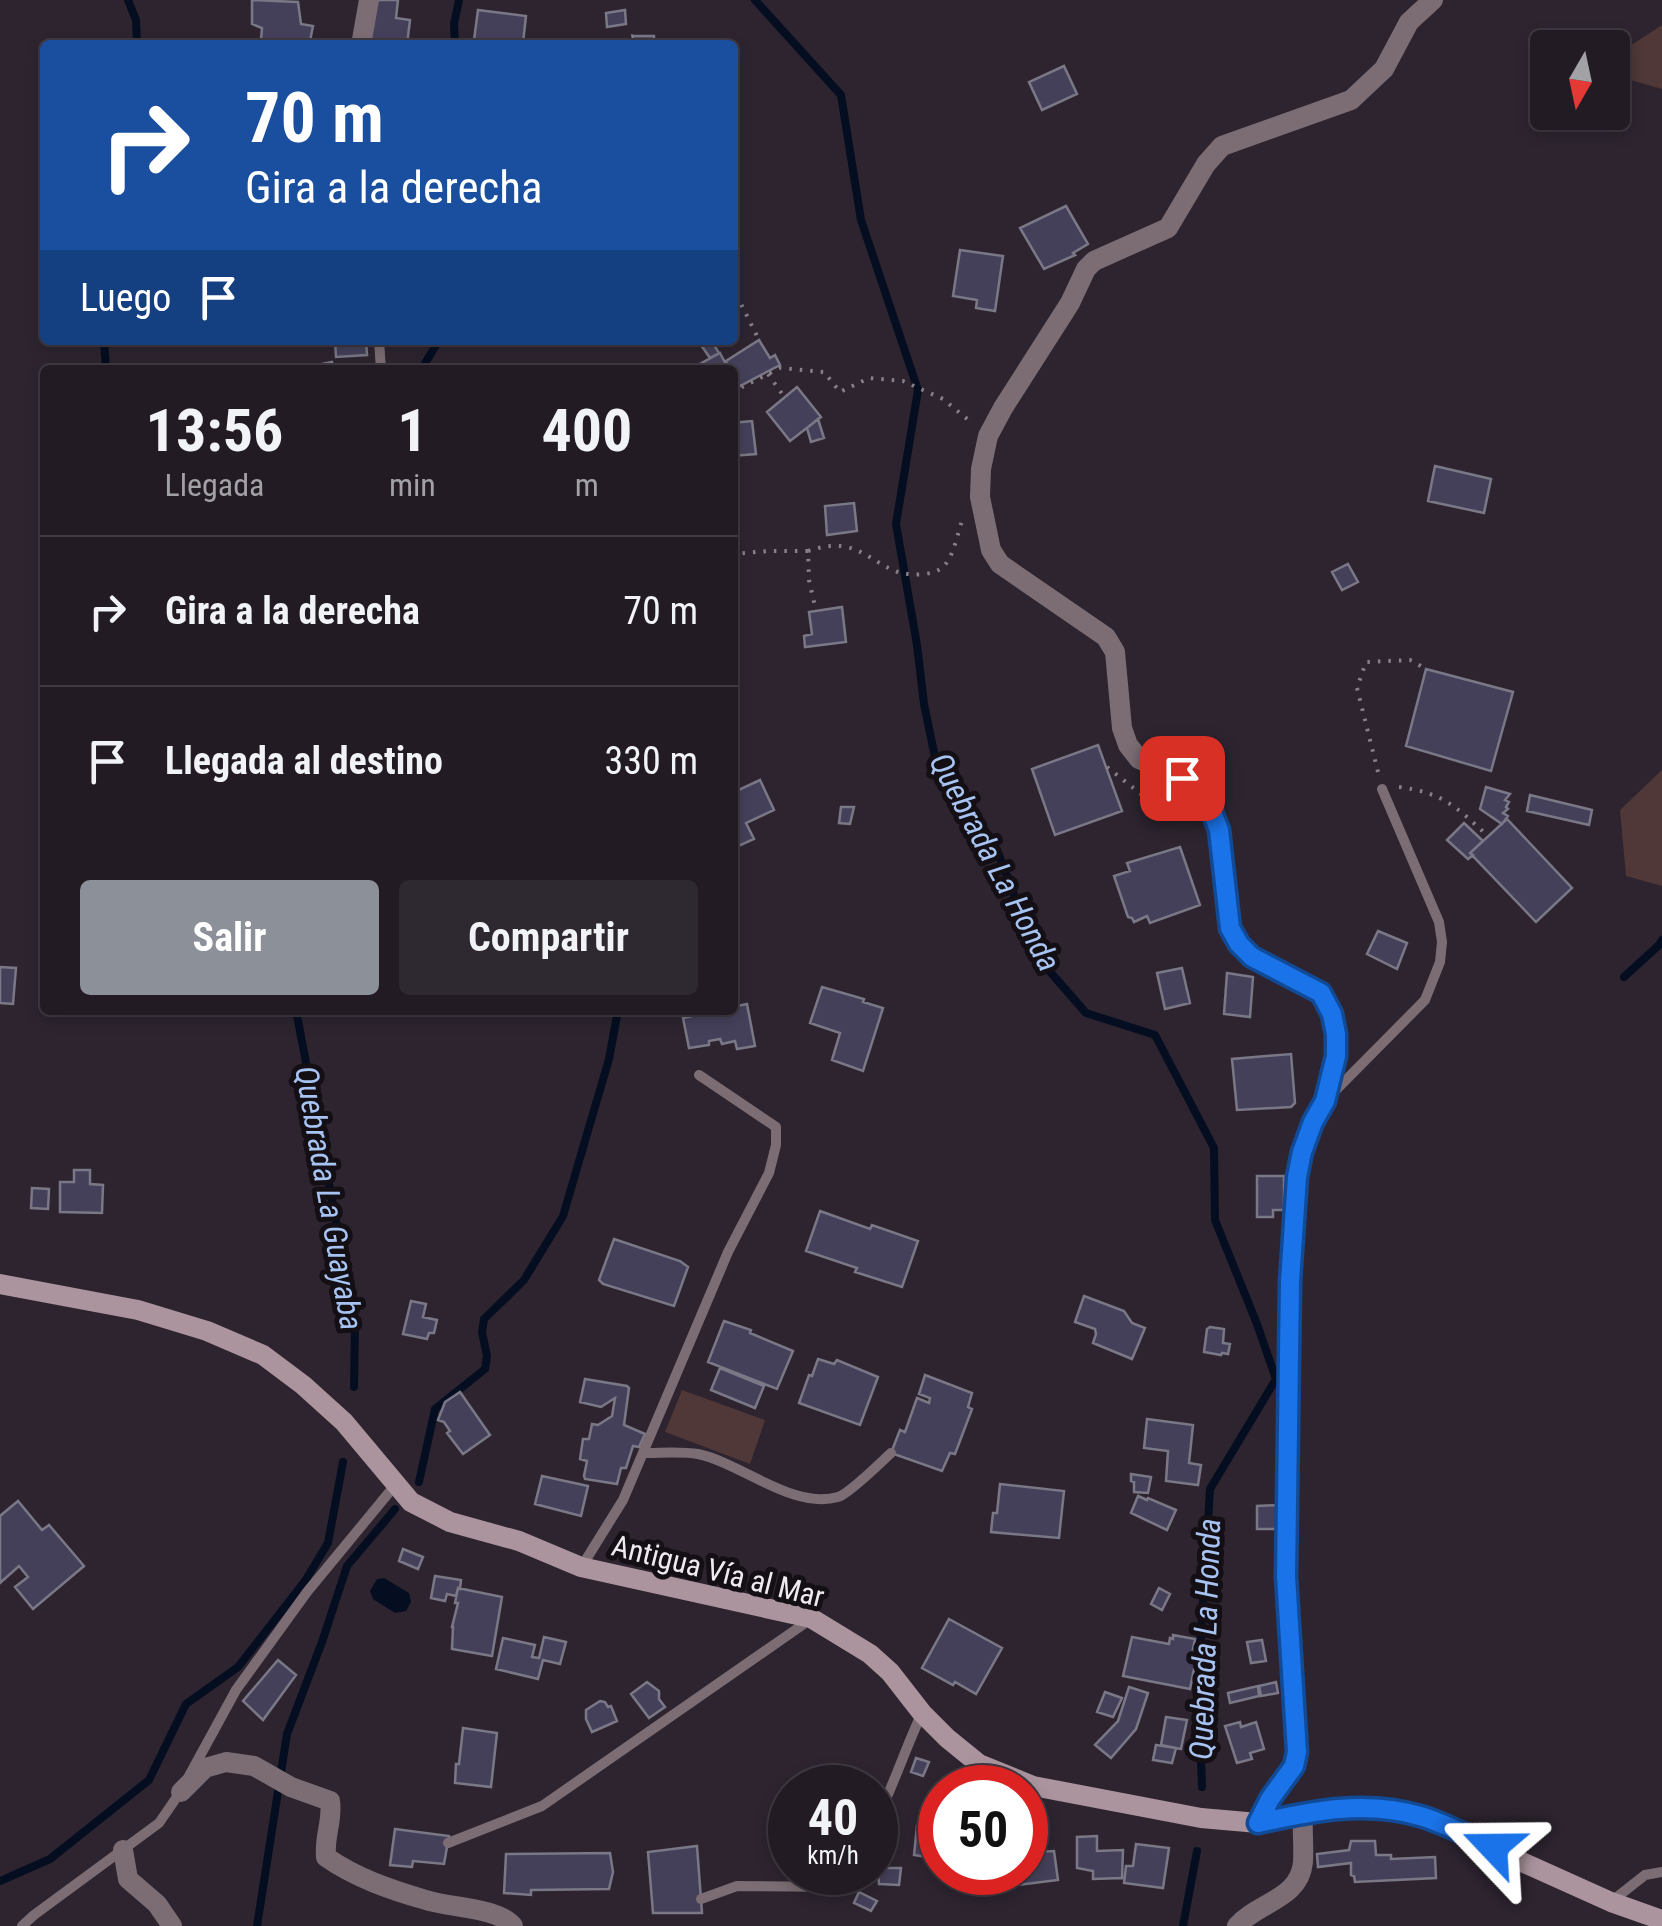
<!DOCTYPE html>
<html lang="es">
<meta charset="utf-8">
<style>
:root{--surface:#221b23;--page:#2e2830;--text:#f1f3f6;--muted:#a2a1a6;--line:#3f3941;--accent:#8c9099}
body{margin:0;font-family:"Roboto Condensed",sans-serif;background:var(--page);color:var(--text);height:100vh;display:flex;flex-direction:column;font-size:38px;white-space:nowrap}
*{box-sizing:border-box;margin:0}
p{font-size:32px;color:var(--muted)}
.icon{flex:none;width:55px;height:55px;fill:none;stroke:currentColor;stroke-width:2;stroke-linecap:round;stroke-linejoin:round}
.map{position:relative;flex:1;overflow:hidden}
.drawer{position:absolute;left:40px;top:365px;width:698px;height:650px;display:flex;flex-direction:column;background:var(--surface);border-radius:10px;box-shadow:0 5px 15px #0003,0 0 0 2px var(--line)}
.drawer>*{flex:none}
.guide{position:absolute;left:40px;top:40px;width:698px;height:305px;border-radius:10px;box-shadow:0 5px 15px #0003,0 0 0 2px var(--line);background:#1a4fa0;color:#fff;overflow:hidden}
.needle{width:65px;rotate:189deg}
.tools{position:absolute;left:1530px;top:30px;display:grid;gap:20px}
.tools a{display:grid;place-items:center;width:100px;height:100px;border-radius:10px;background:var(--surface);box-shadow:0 5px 15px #0003,0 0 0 2px var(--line);font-size:50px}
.speed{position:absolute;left:768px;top:1765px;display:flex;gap:20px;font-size:50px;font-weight:700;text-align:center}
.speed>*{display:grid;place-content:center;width:130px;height:130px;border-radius:50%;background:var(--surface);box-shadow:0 5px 15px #0003,0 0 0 2px var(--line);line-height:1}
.speed small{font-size:25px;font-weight:400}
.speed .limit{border:15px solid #d22;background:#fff;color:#111}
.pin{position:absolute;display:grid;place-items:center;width:85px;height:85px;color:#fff;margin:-42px;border-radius:20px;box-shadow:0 5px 15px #0006}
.me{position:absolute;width:110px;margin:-55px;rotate:293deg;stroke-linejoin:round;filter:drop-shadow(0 0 8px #0008)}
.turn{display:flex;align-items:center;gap:35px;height:210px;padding:0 40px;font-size:45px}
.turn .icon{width:130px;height:130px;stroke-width:2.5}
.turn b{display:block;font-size:70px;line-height:85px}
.then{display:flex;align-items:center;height:95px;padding:0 40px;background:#0003;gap:20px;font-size:38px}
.eta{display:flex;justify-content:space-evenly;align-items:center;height:170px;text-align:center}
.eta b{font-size:60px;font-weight:700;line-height:70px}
.button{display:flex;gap:20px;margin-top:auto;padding:20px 40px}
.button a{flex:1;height:115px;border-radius:10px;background:var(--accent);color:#fff;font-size:40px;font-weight:700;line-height:115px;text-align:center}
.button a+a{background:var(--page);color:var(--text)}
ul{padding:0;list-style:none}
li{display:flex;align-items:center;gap:30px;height:150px;padding:0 40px;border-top:2px solid var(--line)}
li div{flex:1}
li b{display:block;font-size:38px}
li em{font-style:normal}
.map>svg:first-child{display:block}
.green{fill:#4f3837}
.water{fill:#050e21}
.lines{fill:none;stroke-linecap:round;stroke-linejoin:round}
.stream{stroke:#050e21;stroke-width:8}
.building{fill:#44405a;stroke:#7a7886;stroke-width:2.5}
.path{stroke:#877f89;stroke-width:4;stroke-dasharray:2.5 8;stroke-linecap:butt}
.lane{stroke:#7b6d73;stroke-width:10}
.street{stroke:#7b6d73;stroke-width:20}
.secondary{stroke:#ab949d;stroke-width:20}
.route-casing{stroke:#114b97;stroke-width:25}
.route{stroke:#1a73e8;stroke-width:18}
.labels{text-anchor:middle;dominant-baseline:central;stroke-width:10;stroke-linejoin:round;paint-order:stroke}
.street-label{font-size:30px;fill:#efe9f0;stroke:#130f14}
.water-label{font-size:32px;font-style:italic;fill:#a7c3f2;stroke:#130f14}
</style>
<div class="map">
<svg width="1662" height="1926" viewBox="0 0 1662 1926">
<rect width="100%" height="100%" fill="#2d242f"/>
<path class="green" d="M1662 25V89L1613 75V57Z
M1662 770V886L1626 876 1620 810Z
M682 1390 765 1420 750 1464 665 1432Z"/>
<path class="water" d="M384 1578 409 1593 411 1602 406 1611 395 1613 373 1599 370 1591 377 1579Z"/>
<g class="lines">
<path class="stream" d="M128 0 136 20 137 45
M755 0 841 95 861 220 918 390 896 524 917 645 924 704 936 762 967 802 997 850 1038 958 1086 1013 1155 1035 1214 1148 1215 1220 1257 1324 1276 1379 1210 1489 1198 1684 1202 1787
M455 45 454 24 459 0
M104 340 106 370
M421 370 436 345 427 340
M1624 977 1659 945 1662 940
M296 1010 355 1321 354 1387
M419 1482 435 1409 485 1369 487 1356 482 1332 484 1319 524 1280 563 1216 609 1059 618 1010
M0 1881 50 1859 149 1780 186 1704 238 1667 305 1581 328 1543 343 1462
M257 1926 287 1734 322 1642 347 1566 395 1509
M1183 1926 1197 1851"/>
</g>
<path class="building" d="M252 0 298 2 301 24 313 26 310 41 261 40 262 28 252 24Z
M377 0H398L396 18 410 20 407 45 370 39Z
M478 10 526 16 523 43 474 40Z
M625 10 626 24 607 27 606 13Z
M633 36H654V45H633Z
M1064 66 1077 94 1042 110 1029 82Z
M1066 206 1088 244 1073 253 1075 255 1044 269 1020 228Z
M960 250 1003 256 995 311 976 308 977 300 953 296Z
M335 340H366L367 355 336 357Z
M708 340H711L719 353 710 358 701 345Z
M759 340 770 358 775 355 780 365 740 386 726 361Z
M720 353 729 370H701L698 365Z
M332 362 335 370H293Z
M797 387 821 417 790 441 767 412Z
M818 419 824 438 811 442 807 428Z
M752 421 756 454 732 456V423Z
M1435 466 1491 479 1484 513 1428 501Z
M854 503 857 531 827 535 825 506Z
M1348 564 1358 582 1342 590 1332 572Z
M842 607 846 642 805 647 804 636 812 634 809 612Z
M1426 669 1513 692 1491 771 1406 746Z
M1098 745 1122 811 1055 835 1032 769Z
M760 780 774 810 746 823 754 839 732 849V793Z
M1486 787 1510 794 1505 800 1509 802 1506 807 1508 809 1503 813 1508 816 1502 824 1480 809Z
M1530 795 1592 810 1589 825 1527 811Z
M841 807H854L850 824 839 823Z
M1507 819 1572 888 1536 922 1470 853Z
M1464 823 1483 841 1470 853 1473 855 1468 859 1447 840Z
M1180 847 1200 905 1150 923 1147 916 1134 922 1132 918 1128 917 1114 876 1130 871 1127 863Z
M1378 931 1407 943 1397 969 1367 954Z
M0 967 16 968 13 1004 0 1003Z
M1182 968 1190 1003 1165 1009 1157 973Z
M1227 973 1253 977 1250 1017 1224 1014Z
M822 987 864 999 863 1002 883 1008 863 1071 832 1060 840 1033 810 1023Z
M747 1004 755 1046 737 1049 735 1041 722 1044 720 1039 709 1041V1045L689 1048 683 1018 719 1010H732V1007Z
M1291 1054 1295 1103 1291 1107 1237 1110 1232 1059Z
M74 1170H90V1184L103 1185 102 1213 60 1212V1182H74Z
M1257 1176H1284V1210H1273V1217H1257Z
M32 1188 49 1189 48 1209 31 1208Z
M820 1211 870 1229 872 1225 918 1241 902 1287 855 1272 857 1268 806 1251Z
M614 1239 680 1261 688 1267 674 1306 603 1284 599 1280Z
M1084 1296 1124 1311 1132 1323 1145 1328 1132 1359 1093 1343 1096 1334 1095 1329 1075 1322Z
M411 1301 426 1304 423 1317 437 1320 434 1333H429L427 1339 403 1334Z
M724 1321 751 1330 750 1333 793 1351 777 1389 708 1362Z
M1210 1327 1224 1329 1223 1343 1230 1344 1228 1354 1222 1353 1221 1355 1204 1352 1207 1329Z
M818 1359 834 1364 837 1360 878 1377 860 1425 799 1403 809 1375 812 1376Z
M720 1368 764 1386 755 1408 711 1390Z
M925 1375 972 1393 968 1407 972 1409 955 1454 950 1453 942 1471 891 1453 900 1430 905 1432 917 1398 929 1403 930 1398 919 1394Z
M585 1379 627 1386 629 1388 624 1425 645 1434 639 1447 633 1446 626 1468H621L617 1484 585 1479 584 1476 587 1461 580 1459 583 1439H589L592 1424 598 1425 612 1416 615 1398 601 1407 580 1402Z
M460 1392 490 1435 463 1454 447 1433 450 1431 444 1422 438 1420 445 1402Z
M1147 1419 1193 1425 1189 1463 1201 1465 1198 1485 1166 1481 1168 1451 1144 1448Z
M1131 1474 1151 1477 1148 1493 1134 1492V1482L1131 1481Z
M542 1476 588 1486 581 1516 535 1504Z
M1000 1484 1064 1491 1059 1538 991 1532 993 1513H997Z
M1138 1496 1147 1500 1148 1498 1176 1510 1167 1530 1131 1513Z
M18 1501 42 1530 49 1525 84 1566 33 1609 15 1587 28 1577 19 1566 0 1583V1516Z
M1280 1505V1529H1257V1506Z
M403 1549 423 1557 418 1569 399 1561Z
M435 1576 461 1580 460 1589 458 1588 456 1596 447 1594 445 1601 431 1598Z
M458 1588 502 1597 492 1656 452 1649 453 1627H452L458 1603H455Z
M1159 1588 1170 1594 1162 1610 1151 1604Z
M949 1619 1002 1648 976 1694 955 1682 953 1685 922 1668Z
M1173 1635 1195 1639 1193 1649H1198L1190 1689 1123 1676 1132 1637 1169 1644 1170 1638 1173 1639Z
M544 1637 566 1642 560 1664 543 1660 538 1679 496 1669 503 1638 535 1645 532 1657 539 1658Z
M1262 1640 1266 1661 1251 1663 1247 1642Z
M278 1660 296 1675 263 1720 243 1701Z
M647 1682 659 1691V1699L665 1707 649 1718 631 1694Z
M1276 1682 1278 1693 1261 1696 1259 1686Z
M1258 1686 1259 1696 1230 1703 1228 1693Z
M1129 1687 1148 1693 1136 1729 1111 1758 1095 1745 1118 1721Z
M1105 1692 1122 1698 1113 1717 1097 1712Z
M600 1701 605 1702 608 1707 611 1706 617 1721 592 1732 586 1719V1710Z
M1166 1717 1187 1720 1181 1749 1161 1745Z
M1240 1722 1241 1727 1256 1722 1264 1749 1250 1753 1252 1759 1237 1763 1225 1726Z
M463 1728 497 1733 491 1787 455 1783 456 1764H459Z
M1156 1745 1176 1748 1172 1763 1153 1760Z
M916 1758 929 1762 923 1776 911 1772Z
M917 1826 940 1829V1859L914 1855Z
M395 1829 449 1836 444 1864 413 1861 412 1867 390 1865Z
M1097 1836V1851L1123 1850 1122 1878 1093 1879V1871L1077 1868V1837Z
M1351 1841H1375L1376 1855H1391V1859L1435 1857 1436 1878 1355 1882 1354 1876 1351 1875V1863L1318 1867 1317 1854 1349 1850Z
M1035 1844 1036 1852 1054 1851 1058 1880 1017 1885 1014 1872H1025V1845Z
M1136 1844 1169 1848 1163 1888 1124 1883 1126 1866H1133Z
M697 1846 702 1913H653L648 1852Z
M610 1853 613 1872 609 1889 531 1890V1895L504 1893 506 1854Z
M878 1868H901L899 1885 879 1884Z
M984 1872H1012V1881H995L985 1884Z
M859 1892 877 1901 871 1911 854 1903Z"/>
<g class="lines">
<path class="path" d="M628 45 629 37 633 36
M732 286 759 340
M768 374 785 398
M732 392 780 368 824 372 840 392 869 378 903 381 943 399 972 423
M808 551C821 547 833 544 847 547 867 552 880 566 898 572 910 576 935 576 944 566 954 555 957 535 962 521
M732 554 769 551H808L809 580 816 611
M1107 767 1141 794 1153 792
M1378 772 1357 688 1366 662 1410 660 1426 669
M1399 787C1444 793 1456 807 1488 836"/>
<path class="lane" d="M379 340 381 370
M1330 1096 1425 1000 1440 962 1442 942 1439 922 1382 789
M643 1453C661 1453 681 1451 698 1454 741 1463 793 1510 838 1497 849 1494 881 1462 891 1453
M582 1566 623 1500 728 1252 769 1173 776 1145V1127L699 1075
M189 1776 236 1690 307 1592 396 1484
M875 1823C893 1787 905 1749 922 1713
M448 1843 542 1806 811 1619
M701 1899 737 1886 844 1887 852 1872
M1612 1901 1645 1875 1662 1872
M22 1926 34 1915 159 1823 181 1791"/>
<path class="street" d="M361 45 369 0
M181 1792 205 1768 226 1762 254 1766 291 1787 330 1801C333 1821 324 1835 326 1857 356 1878 391 1890 426 1900 450 1908 497 1907 513 1926
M1258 1823 1269 1799 1294 1766 1297 1752 1287 1576 1290 1282 1297 1177 1302 1151 1313 1122 1325 1101 1336 1056V1034L1332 1014 1321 993 1252 957 1239 945 1230 928 1219 829 1212 812 1182 779 1139 759 1128 745 1122 728 1115 652 1106 637 1000 564 991 550 980 497 981 469 988 436 1003 408 1070 303 1086 269 1094 261 1168 228 1206 164 1222 146 1351 100 1384 69 1409 22 1433 0
M123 1850 128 1879 157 1904 172 1926
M1237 1926C1258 1902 1300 1899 1303 1862 1304 1846 1302 1830 1303 1813"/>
<path class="secondary" d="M0 1284 138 1310 207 1331 263 1355 303 1385 344 1422 411 1502 450 1522 519 1541 581 1567 811 1618 870 1654 890 1672 922 1713 947 1738 979 1764 1033 1786 1201 1818 1258 1823 1339 1807 1389 1810 1422 1817 1611 1902 1662 1920"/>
</g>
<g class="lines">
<g class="route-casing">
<path id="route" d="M1182 778 1212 812 1219 830 1230 928 1239 944 1252 957 1321 993 1332 1014 1336 1034V1056L1325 1101 1313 1122 1302 1152 1297 1177 1290 1282 1286 1576 1297 1752 1294 1766 1270 1799 1258 1823C1313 1811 1364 1800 1420 1816 1445 1823 1469 1837 1493 1847"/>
</g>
<use href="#route" class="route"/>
</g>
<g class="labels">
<g class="street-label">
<text transform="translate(718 1571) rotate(14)">Antigua Vía al Mar</text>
</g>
<g class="water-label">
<text transform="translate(995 862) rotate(62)">Quebrada La Honda</text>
<text transform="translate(329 1198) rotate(80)">Quebrada La Guayaba</text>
<text transform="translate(1205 1639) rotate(-88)">Quebrada La Honda</text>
</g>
</g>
</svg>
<div class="tools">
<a><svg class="needle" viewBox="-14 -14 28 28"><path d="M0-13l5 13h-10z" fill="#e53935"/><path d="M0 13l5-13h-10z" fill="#a2a1a6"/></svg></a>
</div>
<div class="speed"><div>40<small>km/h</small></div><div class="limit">50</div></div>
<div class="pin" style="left:1182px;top:778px;background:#d93025"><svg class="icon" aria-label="arrive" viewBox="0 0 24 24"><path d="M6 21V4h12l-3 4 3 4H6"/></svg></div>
<svg class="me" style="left:1493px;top:1847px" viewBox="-20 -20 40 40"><path d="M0-17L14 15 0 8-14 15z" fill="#1a73e8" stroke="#fff" stroke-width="4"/></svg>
<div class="guide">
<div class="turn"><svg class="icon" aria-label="right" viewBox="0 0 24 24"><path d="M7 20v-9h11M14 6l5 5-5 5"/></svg><div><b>70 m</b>Gira a la derecha</div></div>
<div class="then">Luego<svg class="icon" aria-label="arrive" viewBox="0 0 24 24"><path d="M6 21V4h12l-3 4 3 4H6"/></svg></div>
</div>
<section class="drawer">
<div class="eta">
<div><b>13:56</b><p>Llegada</p></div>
<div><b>1</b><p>min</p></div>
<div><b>400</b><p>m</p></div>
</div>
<ul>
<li><svg class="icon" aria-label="right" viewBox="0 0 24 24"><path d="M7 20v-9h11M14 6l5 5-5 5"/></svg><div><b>Gira a la derecha</b></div><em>70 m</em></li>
<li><svg class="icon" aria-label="arrive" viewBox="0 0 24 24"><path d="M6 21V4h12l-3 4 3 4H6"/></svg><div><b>Llegada al destino</b></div><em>330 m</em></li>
</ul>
<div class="button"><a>Salir</a><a>Compartir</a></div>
</section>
</div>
